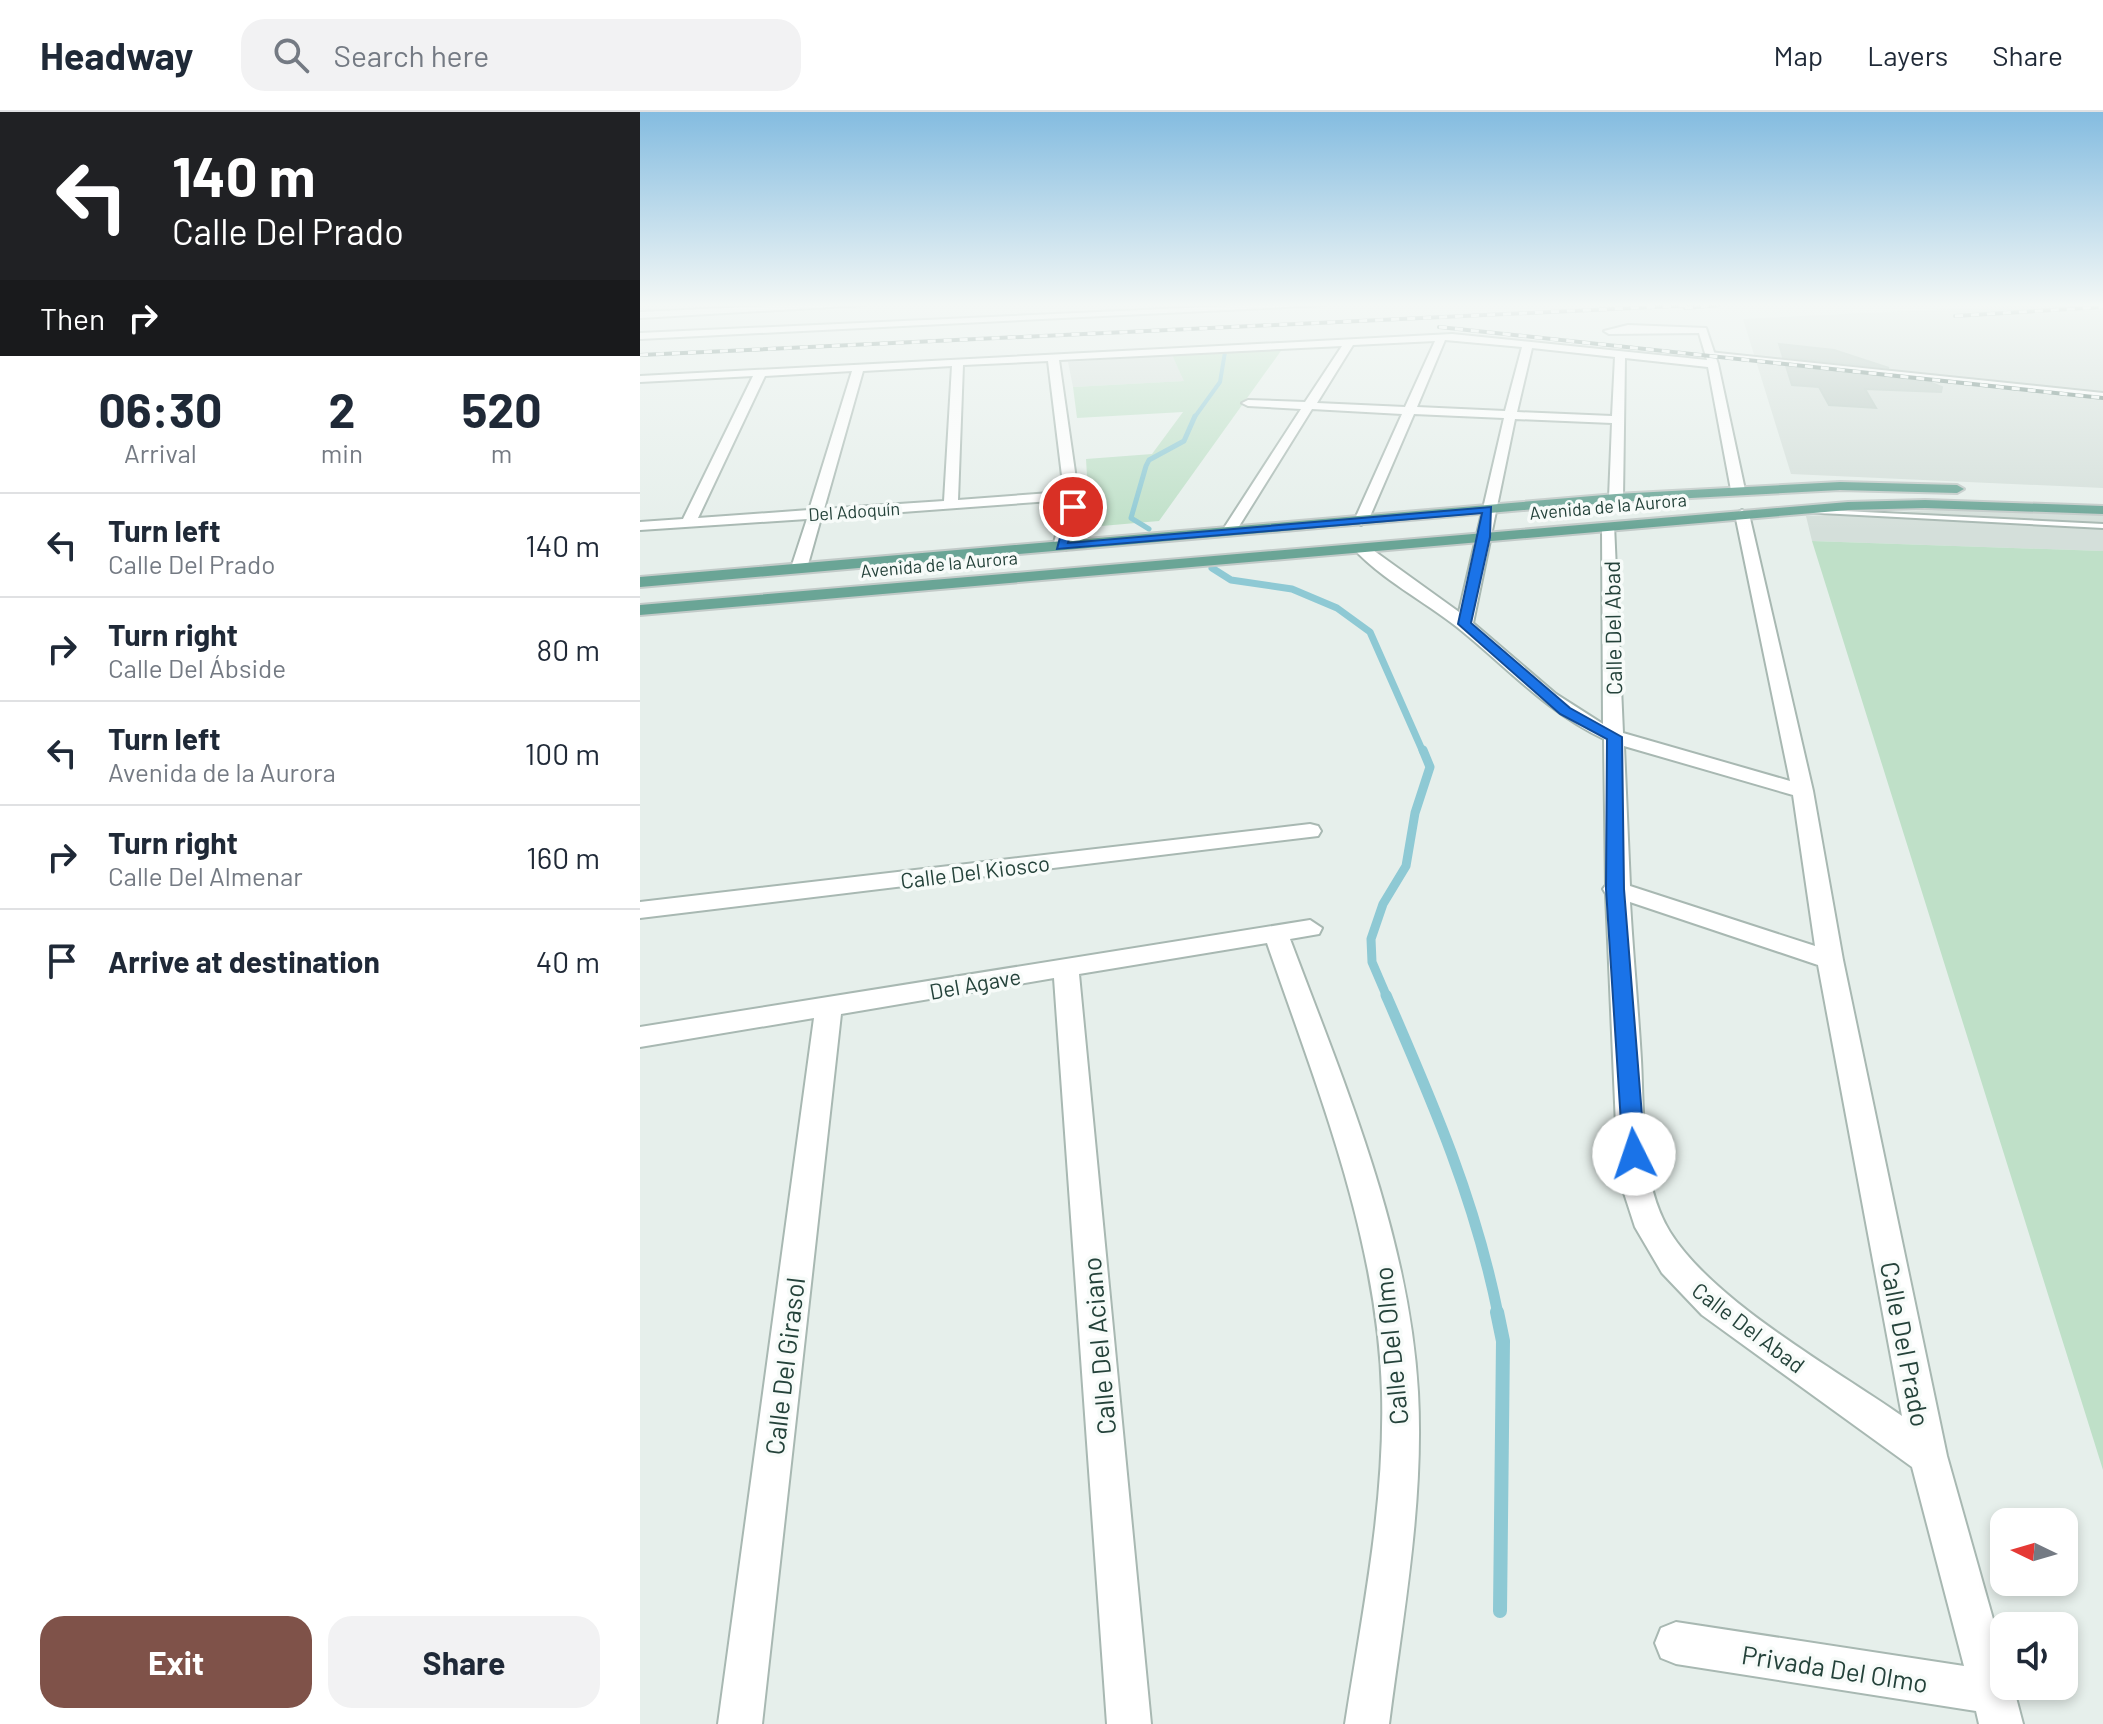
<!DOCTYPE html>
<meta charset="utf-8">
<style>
:root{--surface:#fff;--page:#f2f2f3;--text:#1f2937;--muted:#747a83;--line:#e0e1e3;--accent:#7f5249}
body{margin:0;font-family:Barlow,sans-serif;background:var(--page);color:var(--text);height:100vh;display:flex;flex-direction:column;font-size:30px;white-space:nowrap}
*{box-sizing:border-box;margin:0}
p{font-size:26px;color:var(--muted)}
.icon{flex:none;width:44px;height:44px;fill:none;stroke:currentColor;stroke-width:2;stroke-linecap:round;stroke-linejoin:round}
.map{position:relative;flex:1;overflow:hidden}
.side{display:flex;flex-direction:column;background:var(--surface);width:640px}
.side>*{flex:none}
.banner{background:#202124;color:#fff;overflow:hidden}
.needle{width:52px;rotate:275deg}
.fabs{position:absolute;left:1350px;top:1396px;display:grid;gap:16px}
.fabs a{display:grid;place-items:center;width:88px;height:88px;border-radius:16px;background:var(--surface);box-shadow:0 4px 12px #0003;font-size:40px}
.pin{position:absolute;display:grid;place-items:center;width:68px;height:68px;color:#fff;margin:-34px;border:4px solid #fff;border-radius:50%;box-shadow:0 2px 8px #0007}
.me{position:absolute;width:88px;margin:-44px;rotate:356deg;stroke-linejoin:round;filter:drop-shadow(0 0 6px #0008)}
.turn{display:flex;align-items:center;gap:28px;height:168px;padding:0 40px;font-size:36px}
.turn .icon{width:104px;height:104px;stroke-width:2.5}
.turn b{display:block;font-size:56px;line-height:68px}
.then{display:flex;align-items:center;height:76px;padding:0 40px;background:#0003;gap:16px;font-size:30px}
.eta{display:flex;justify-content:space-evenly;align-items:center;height:136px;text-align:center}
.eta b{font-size:48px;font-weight:700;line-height:56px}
.button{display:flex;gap:16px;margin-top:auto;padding:16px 40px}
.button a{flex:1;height:92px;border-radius:24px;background:var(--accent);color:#fff;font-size:32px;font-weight:700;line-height:92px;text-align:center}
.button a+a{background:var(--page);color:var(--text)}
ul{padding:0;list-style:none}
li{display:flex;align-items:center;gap:24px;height:104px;padding:0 40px;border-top:2px solid var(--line)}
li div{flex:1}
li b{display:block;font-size:30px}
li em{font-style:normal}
header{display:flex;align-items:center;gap:48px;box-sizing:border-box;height:112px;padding:0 40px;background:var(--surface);border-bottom:2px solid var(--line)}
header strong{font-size:38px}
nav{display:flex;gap:44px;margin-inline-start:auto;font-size:28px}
.search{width:560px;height:72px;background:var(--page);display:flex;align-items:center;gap:20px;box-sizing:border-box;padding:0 28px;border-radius:24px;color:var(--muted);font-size:30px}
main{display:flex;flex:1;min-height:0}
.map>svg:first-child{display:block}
.built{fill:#d4dfda}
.green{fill:#bfe0c8}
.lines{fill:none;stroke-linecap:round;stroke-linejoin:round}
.stream-far5{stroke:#8ec9d4;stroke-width:4}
.stream-far4{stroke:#8ec9d4;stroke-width:5}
.stream-far3{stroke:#8ec9d4;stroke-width:7}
.stream-far2{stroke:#8ec9d4;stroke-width:9}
.stream-far1{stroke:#8ec9d4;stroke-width:11}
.stream{stroke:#8ec9d4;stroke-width:14}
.building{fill:#bbcac4;stroke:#b8c9c2;stroke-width:2}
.lane-casing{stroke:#a8b8b2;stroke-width:4}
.street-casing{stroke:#a8b8b2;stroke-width:4}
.primary-casing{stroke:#c2cac8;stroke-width:4}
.lane{fill:#fff;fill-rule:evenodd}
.street{fill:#fff;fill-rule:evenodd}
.primary{fill:#6aa596;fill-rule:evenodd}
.rail-casing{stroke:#5f7d75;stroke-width:4}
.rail{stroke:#f7fbf9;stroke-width:3;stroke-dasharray:8;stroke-linecap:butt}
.route{fill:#1a73e8;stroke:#114b97;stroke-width:2}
.labels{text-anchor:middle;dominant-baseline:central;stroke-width:7;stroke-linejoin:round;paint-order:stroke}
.far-street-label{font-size:18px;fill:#24423a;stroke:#f7fbf9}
.street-label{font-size:22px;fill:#24423a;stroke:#f7fbf9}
.near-street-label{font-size:26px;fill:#24423a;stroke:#f7fbf9}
</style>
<header>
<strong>Headway</strong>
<div class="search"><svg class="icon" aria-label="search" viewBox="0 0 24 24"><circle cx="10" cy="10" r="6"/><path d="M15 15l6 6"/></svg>Search here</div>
<nav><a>Map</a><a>Layers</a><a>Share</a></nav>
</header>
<main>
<section class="side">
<div class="banner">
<div class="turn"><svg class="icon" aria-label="left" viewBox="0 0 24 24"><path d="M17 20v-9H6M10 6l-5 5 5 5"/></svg><div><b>140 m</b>Calle Del Prado</div></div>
<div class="then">Then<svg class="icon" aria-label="right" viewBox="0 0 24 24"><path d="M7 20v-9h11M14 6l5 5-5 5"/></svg></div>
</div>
<div class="eta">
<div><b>06:30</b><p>Arrival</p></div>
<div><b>2</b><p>min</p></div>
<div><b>520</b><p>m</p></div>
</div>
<ul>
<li><svg class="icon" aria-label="left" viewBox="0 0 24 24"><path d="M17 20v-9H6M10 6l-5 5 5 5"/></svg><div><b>Turn left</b><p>Calle Del Prado</p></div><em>140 m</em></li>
<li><svg class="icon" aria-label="right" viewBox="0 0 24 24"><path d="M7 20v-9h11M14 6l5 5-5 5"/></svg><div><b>Turn right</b><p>Calle Del Ábside</p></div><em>80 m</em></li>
<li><svg class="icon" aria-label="left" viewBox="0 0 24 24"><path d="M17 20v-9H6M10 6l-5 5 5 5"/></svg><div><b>Turn left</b><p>Avenida de la Aurora</p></div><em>100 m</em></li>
<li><svg class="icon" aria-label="right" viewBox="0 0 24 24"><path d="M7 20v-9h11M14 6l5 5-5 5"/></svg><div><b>Turn right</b><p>Calle Del Almenar</p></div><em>160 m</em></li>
<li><svg class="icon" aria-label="arrive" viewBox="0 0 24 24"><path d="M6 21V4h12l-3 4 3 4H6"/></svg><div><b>Arrive at destination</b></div><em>40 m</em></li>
</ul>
<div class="button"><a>Exit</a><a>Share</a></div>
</section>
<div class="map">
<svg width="1463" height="1612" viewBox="0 0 1463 1612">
<rect width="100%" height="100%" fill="#e6efeb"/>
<path class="built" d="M1389 193H1463V376L1151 362 1103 207Z
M532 243 545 269 433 275 428 250Z
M1321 397 1463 402V439L1172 429 1166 404Z"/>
<path class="green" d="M643 236 519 409 450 415 446 347 512 342 543 300 437 306 433 275 544 269 532 243Z
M1172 429 1463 439V1358Z"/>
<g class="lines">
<path class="stream-far5" d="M554 306 580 270 585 240"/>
<path class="stream-far4" d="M509 417 491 406 506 354 509 348 544 329 555 304"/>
<path class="stream-far3" d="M572 456 591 468 652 477 697 496 730 520 783 640"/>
<path class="stream-far2" d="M747 885 732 850 731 827 743 792 766 754 775 701 790 655 783 638"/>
<path class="stream-far1" d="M746 883C792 989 835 1087 858 1202"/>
<path class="stream" d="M857 1200 863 1229 860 1499"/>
</g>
<path class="building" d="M1139 232 1194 238 1249 256 1143 245Z
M1146 254 1287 269 1302 275 1301 280 1225 277 1236 296 1189 293 1179 275 1152 273Z"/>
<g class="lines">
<g class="lane-casing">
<path id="lane" d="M1069 240 1463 281V285L1067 243Z
M1164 397 1463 412V416L1162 400 1160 399Z"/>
</g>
<g class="street-casing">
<path id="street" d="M150 193H225L0 206V200Z
M611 193H685L0 227V221Z
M988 213 1066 216 1078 252 1105 378 1098 382 1091 378 1068 255 985 246 983 386 976 390 969 386 972 311 875 307 833 511 916 582 963 612 962 415 974 412 983 621 1150 669 1095 402 1102 398 1109 402 1173 679 1203 848 1307 1344 1364 1546V1574H1373L1383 1612H1339L1336 1599 1036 1552 1021 1546 1015 1531 1021 1516 1036 1510 1324 1554 1272 1355 1062 1203 1022 1161 995 1115 984 1081 977 1037 966 782 963 777 966 773 964 627C906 600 866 554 817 515 784 489 741 467 713 436L726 433 819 500 864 306 774 302 728 409 721 413 714 409 762 302 672 297 596 419 589 423 582 419 661 297 608 294 602 291 608 288 665 290 702 234 419 248 440 395 426 438 413 435 425 388 181 406 167 456 159 461 151 456 167 407 0 418V410L43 407 113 264 0 270V264L812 222 1067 248 1059 221 969 222 964 219ZM805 228 882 235 865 299 777 295ZM795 229 765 295 677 291 713 233ZM892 236 975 245 972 304 877 300ZM408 249 424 380 318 388 323 253ZM312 254 304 389 184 397 223 259ZM212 259 169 398 58 406 125 264ZM984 634 1153 683 1175 834 990 774ZM990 790 1178 853 1262 1304C1193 1256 1073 1189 1030 1120 1000 1071 1004 1003 1001 948 998 895 993 843 990 790Z
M670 712 678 714 681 719 678 724 0 806V790Z
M670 808 682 816 679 822 650 827C705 973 769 1123 778 1280 784 1392 763 1502 749 1612H705C722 1502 745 1393 742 1281 738 1126 677 976 627 831L439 862 511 1612H467L414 866 201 902 122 1612H78L174 906 0 935V915Z"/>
</g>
<g class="primary-casing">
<path id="primary" d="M1200 370 1317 373 1324 377 1317 381 1200 378 976 390 0 475V465L976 382Z
M1285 388 1463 394V402L1285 396 1208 398 0 503V493L1208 390Z"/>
</g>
<use href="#lane" class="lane"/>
<use href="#street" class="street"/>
<use href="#primary" class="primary"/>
<g class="rail-casing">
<path id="rail" d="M1045 196 1079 193
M1315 204 1463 195
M799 215 1463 286
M0 243 1056 193"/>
</g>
<use href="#rail" class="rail"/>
</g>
<linearGradient id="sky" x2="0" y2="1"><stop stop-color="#84bce0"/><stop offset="0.46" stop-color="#f4f8f6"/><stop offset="1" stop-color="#f4f8f6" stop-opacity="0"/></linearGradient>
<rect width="1463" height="419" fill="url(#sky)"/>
<path class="route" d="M433 392 438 395 428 431 851 395 850 425 831 511 930 596 982 625 984 777 1005 1042 1002 1049H986L983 1042 966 777 967 627 920 602 818 512 842 401 417 437 428 395Z"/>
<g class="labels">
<g class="far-street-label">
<text transform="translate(968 394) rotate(-5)">Avenida de la Aurora</text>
<text transform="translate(214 399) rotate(-4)">Del Adoquín</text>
<text transform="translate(299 452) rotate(-5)">Avenida de la Aurora</text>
</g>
<g class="street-label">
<text transform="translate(972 516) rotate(-91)">Calle Del Abad</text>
<text transform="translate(335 759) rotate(-7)">Calle Del Kiosco</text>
<text transform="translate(335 871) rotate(-10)">Del Agave</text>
<text transform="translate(1109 1215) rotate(37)">Calle Del Abad</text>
</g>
<g class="near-street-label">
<text transform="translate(1266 1232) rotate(79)">Calle Del Prado</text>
<text transform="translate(458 1234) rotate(-95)">Calle Del Aciano</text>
<text transform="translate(750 1234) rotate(-96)">Calle Del Olmo</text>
<text transform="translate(144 1254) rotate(-83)">Calle Del Girasol</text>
<text transform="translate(1195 1556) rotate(9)">Privada Del Olmo</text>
</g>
</g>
</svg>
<div class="fabs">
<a><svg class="needle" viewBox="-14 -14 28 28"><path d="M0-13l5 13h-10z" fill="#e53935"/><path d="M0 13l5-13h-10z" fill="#747a83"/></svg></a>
<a><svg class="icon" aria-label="sound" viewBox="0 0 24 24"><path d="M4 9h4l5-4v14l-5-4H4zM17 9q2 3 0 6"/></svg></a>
</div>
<div class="pin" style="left:433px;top:395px;background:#d93025"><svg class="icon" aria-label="arrive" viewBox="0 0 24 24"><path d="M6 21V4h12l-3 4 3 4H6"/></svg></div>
<svg class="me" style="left:994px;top:1042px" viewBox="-20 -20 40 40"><circle r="19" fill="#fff"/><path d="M0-13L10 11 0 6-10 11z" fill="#1a73e8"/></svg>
</div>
</main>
